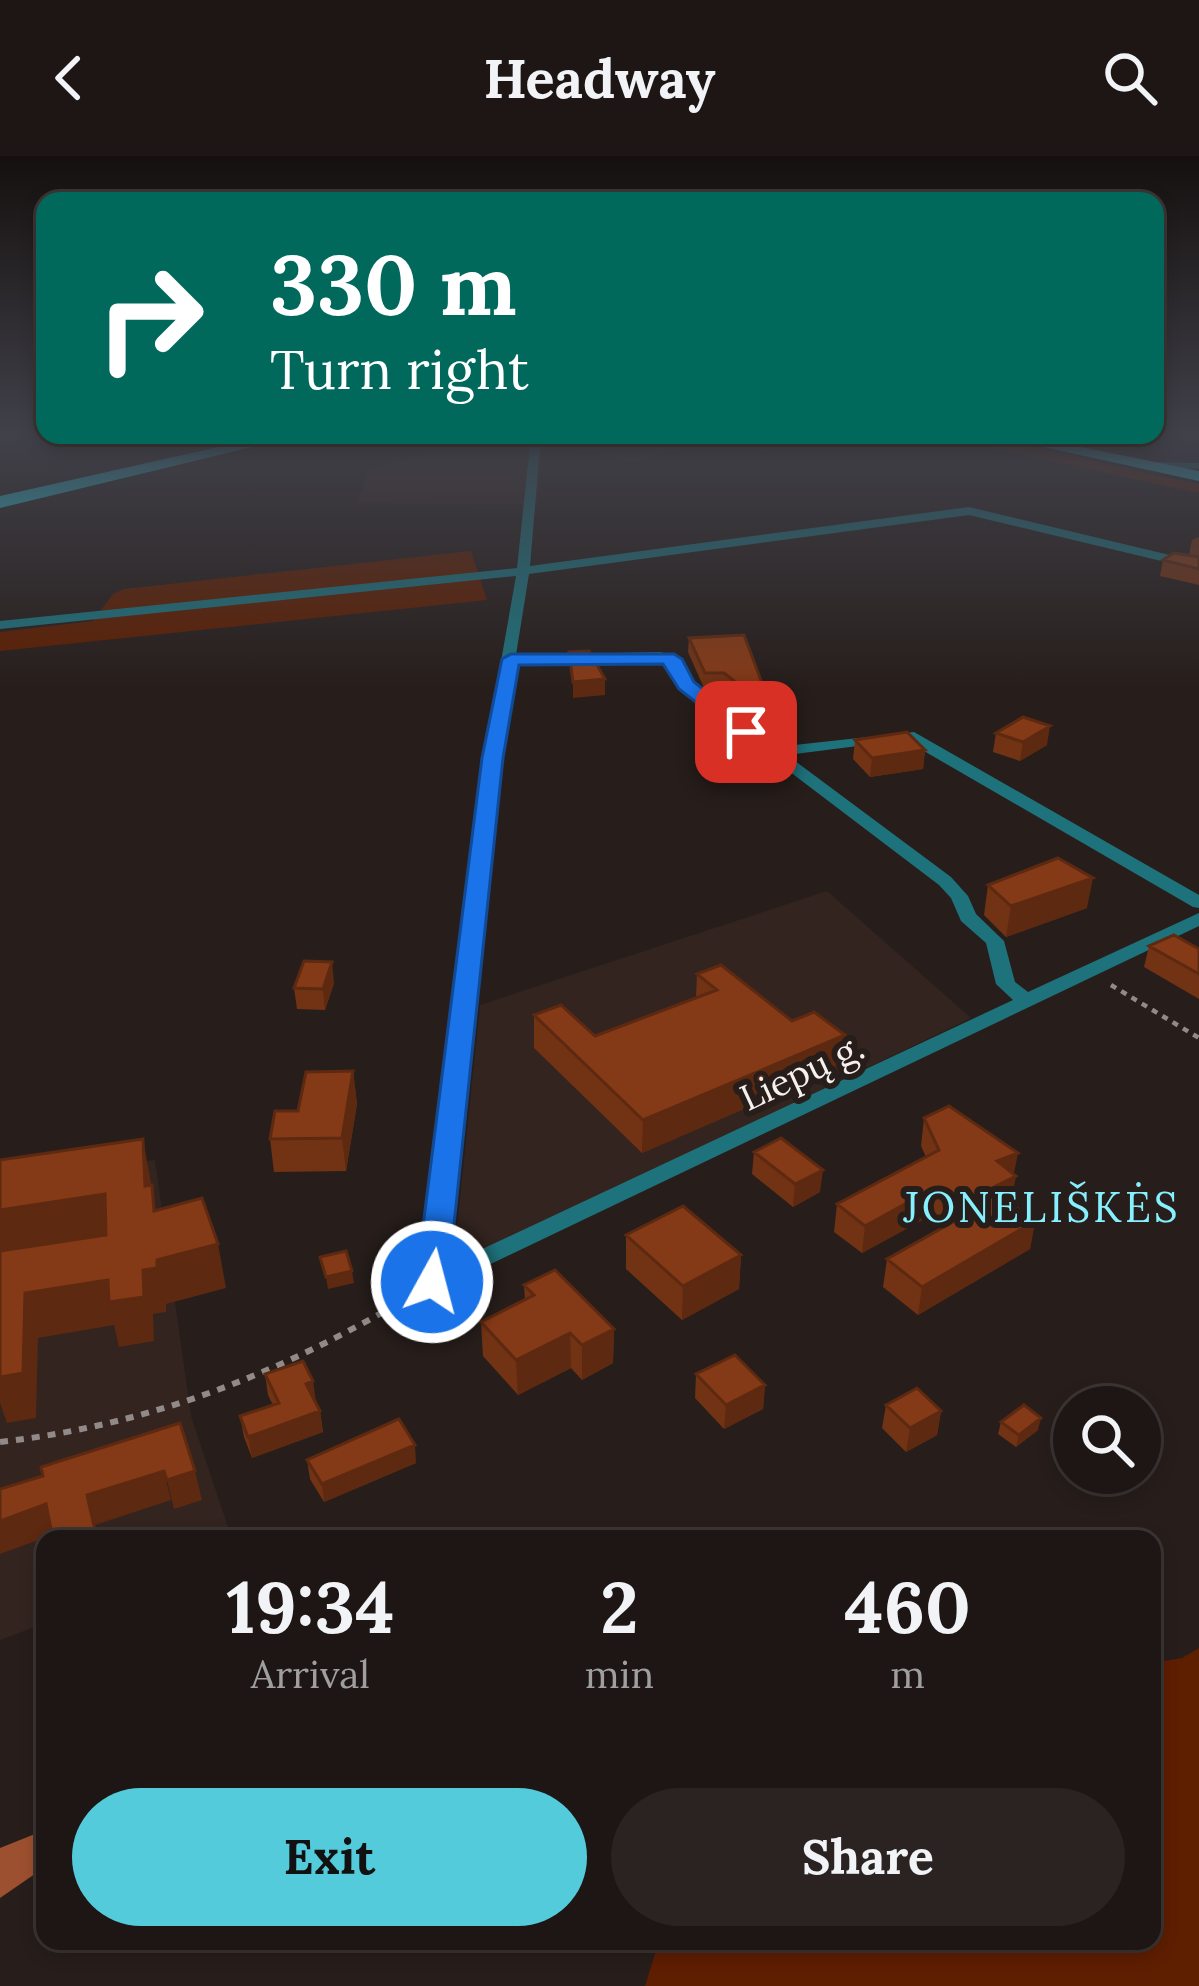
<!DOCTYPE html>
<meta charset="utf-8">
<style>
:root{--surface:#1d1614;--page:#2a2322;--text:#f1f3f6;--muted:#a09fa0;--line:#3b3534;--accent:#53cbda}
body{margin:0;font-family:Lora,serif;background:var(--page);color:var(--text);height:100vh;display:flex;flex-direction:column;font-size:45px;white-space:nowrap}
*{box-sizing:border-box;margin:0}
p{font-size:39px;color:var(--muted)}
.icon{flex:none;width:66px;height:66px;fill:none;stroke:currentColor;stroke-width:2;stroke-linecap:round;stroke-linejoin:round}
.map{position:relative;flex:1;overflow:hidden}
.sheet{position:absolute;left:36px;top:1374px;width:1125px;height:420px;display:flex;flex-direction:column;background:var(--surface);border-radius:24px;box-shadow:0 6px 18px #0003,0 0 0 3px var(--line)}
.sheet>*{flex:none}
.guide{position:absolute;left:36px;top:36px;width:1128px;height:252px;border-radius:24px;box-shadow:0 6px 18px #0003,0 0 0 3px var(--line);background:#00695c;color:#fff;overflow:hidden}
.tools{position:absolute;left:1053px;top:1230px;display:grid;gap:24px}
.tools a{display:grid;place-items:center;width:108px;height:108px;border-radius:50%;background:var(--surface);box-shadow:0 6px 18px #0003,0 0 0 3px var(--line);font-size:60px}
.pin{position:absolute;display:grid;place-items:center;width:102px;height:102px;color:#fff;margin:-51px;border-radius:24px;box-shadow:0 6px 18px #0006}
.me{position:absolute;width:132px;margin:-66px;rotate:7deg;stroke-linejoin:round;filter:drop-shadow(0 0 9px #0008)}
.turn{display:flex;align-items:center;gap:42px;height:252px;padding:0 36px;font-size:54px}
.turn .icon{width:156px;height:156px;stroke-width:2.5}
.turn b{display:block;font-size:84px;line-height:102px}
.eta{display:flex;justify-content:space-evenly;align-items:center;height:204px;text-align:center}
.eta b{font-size:72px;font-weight:800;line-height:84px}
.button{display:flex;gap:24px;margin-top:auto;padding:24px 36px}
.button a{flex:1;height:138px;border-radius:72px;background:var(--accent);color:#111;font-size:48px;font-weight:800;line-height:138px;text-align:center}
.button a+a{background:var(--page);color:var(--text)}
header{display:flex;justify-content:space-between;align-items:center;height:156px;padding:0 36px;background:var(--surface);font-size:54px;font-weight:800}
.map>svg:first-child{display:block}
.built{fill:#33241f}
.green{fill:#5e1e00}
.water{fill:#9d502f}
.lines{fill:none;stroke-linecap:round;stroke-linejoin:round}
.path-far1{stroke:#918a88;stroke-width:4.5;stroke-dasharray:6 6;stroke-linecap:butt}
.path{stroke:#918a88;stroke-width:6;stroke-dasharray:8 8;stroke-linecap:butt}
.minor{fill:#1e727c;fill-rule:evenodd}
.trunk{fill:#28d1e3;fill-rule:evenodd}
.wall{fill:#723214}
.shaded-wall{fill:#5d2910}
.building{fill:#853a17;stroke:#5d2910;stroke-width:3}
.route{fill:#1a73e8;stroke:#114b97;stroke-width:3}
.labels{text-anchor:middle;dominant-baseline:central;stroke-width:12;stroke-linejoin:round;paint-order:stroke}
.street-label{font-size:36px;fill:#f6f0ee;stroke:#271e1b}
.quarter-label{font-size:42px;letter-spacing:3px;fill:#86f0fe;stroke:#271e1b}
</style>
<header><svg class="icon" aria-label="back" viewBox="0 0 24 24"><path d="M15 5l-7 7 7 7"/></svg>Headway<svg class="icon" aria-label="search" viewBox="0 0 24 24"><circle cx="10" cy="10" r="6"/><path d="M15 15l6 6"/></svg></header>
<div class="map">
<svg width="1199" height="1830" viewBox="0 0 1199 1830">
<rect width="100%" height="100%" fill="#271e1b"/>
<path class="built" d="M483 279H715L634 307 544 284 537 349 357 347 369 314Z
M827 735 971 862 479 1098 455 1091 480 849Z
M155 1004 191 1260 232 1383H45V1467L0 1484V1025Z"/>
<path class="green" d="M928 279C1019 279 1109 312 1199 328V337Z
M471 395 487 444 0 495V476L93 465 113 438 124 433Z
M1199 1492V1830H645L659 1785H1152V1507L1182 1502Z"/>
<path class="water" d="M45 1674V1711L0 1742V1692Z"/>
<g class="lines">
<path class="path-far1" d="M1111 829 1199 882"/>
<path class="path" d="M0 1286C151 1269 284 1216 414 1138"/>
<path class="minor" d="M531 279H541L530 410 969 351 1199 406V414L969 359 529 418 516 499 661 496 680 504 700 534 776 591 914 576 1199 739V752L1193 751 905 584 787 599 951 721 968 740 976 758 1004 785 1015 826 1028 836 1199 757V770L432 1136 423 1133 420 1127 484 602 516 420 0 473V465L517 412ZM654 503 670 510 690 540 939 729 951 742 961 765 986 787 996 828 1013 844 446 1110 500 602 515 507Z
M1152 306 1199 307V313L1148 311 1146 309Z"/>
<path class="trunk" d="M271 279H301L0 352V340Z
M989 279H1022L1199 315V325Z"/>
</g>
<path class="wall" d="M1199 381V429L1160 420 1163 404 1189 399 1192 384Z
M689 482 772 554 771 569 724 532H704L688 496Z
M996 577 1047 589 1020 605 993 596Z
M855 584 925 594 923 613 870 621 853 603Z
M988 729 1087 752 1006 781 984 759Z
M1149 790 1199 793V843L1144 811Z
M697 818 792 865 845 879 841 911 642 997 534 892V859L595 880 696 841Z
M334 827 325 854 297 853 294 832Z
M353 915 357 948 346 1015 274 1016 270 983 298 955Z
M924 962 1014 1018 1011 1048 1035 1065 1030 1093 918 1159 883 1131 887 1103 943 1072 928 1061 862 1097 834 1076 837 1048 926 1001 921 990Z
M754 996 820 1036 793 1051 752 1018Z
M626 1079 741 1099 739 1133 682 1164 626 1113Z
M524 1129 614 1173 613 1207 582 1224 571 1212 518 1239 483 1200 481 1166 525 1144Z
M265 1218 316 1246 320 1255 323 1276 252 1302 244 1281 240 1260 273 1249 268 1239Z
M696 1218 765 1229 763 1253 724 1273 695 1242Z
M886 1249 941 1255 937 1279 906 1296 882 1272Z
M1001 1266 1038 1274 1016 1291 998 1278Z
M307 1304 416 1307 324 1346 310 1323Z"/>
<path class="shaded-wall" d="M605 523V539L573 542V526Z
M1050 570 1047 589 1020 605 1023 586Z
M925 594 923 613 870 621 872 602Z
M1093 722 1087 752 1006 781 1011 750Z
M332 806 334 827 325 854 323 833Z
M845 879 841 911 642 997 643 964Z
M353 915 357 948 346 1015 342 982Z
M143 983 151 1027 154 1074 145 1030Z
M1018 997 1013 1022 1016 1020 1011 1048 985 1060 997 1005Z
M823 1014 820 1036 793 1051 795 1028Z
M932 1033 928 1061 862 1097 865 1070Z
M105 1038 115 1082 0 1100V1054Z
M1035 1065 1030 1093 918 1159 922 1131Z
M218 1088 226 1132 166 1148V1156L153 1158 154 1185 119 1191 114 1169 38 1182 36 1262 7 1267 0 1247V1221L25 1137 143 1114 157 1104Z
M741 1099 739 1133 682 1164 683 1130Z
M352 1115 354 1127 328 1133 326 1121Z
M614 1173 613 1207 582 1224V1189Z
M570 1177 571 1212 518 1239 516 1204Z
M313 1225 316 1246 306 1228Z
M765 1229 763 1253 724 1273 726 1249Z
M320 1255 323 1276 252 1302 248 1281Z
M941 1255 937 1279 906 1296 910 1272Z
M1041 1262 1038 1274 1016 1291 1019 1279Z
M415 1289 416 1307 324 1346 322 1328Z
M164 1315 171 1344 95 1369 97 1383 87 1339Z
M195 1315 202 1344 174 1353 167 1324Z
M46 1348 55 1378 0 1398V1365Z"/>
<path class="building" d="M1174 397 1199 401V413L1163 404Z
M744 479 772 554 724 517H705L689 482Z
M589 495 605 523 573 526 569 496Z
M1023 561 1050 570 1023 586 996 577Z
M907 576 925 594 872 602 855 584Z
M1058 702 1093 722 1011 750 988 729Z
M1174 779 1199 793V818L1149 790Z
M304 805 332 806 323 833 294 832Z
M721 809 792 865 814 856 845 879 643 964 534 859 561 849 595 880 717 834 697 818Z
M353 915 342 982 270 983 275 955H298L306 916Z
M949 950 1018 997 997 1005 1016 1020 990 1033 1035 1065 922 1131 887 1103 967 1058 932 1033 865 1070 837 1048 939 994 924 962Z
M781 982 823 1014 795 1028 754 996Z
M143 983 145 1030 152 1029 154 1055 202 1042 218 1088 157 1104V1112L143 1114 144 1141 109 1146 108 1124 25 1137 23 1217 0 1221V1095L106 1079 105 1038 0 1054V1004Z
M683 1050 741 1099 683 1130 626 1079Z
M346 1095 352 1115 326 1121 320 1101Z
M555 1114 614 1173 582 1189 570 1177 516 1204 481 1166 534 1139 524 1129Z
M735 1199 765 1229 726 1249 696 1218Z
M303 1205 313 1225 306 1228 320 1255 248 1281 240 1260 279 1247 265 1218Z
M917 1232 941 1255 910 1272 886 1249Z
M1024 1249 1041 1262 1019 1279 1001 1266Z
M399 1263 415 1289 322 1328 307 1304Z
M180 1267 195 1315 167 1324 164 1315 87 1339 97 1383H53L46 1348 0 1365V1333L43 1320 41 1311Z"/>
<linearGradient id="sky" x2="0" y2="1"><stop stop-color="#15100f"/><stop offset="0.52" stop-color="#41414a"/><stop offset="1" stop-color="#41414a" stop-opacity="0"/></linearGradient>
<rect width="1199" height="534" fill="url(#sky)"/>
<path class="route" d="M674 498 682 503 694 526 753 572V580H739L679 533 663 508 519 509 503 602 448 1126 443 1134H421L416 1126 482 602 502 503 511 498Z"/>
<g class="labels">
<g class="street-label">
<text transform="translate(802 916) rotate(-25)">Liepų g.</text>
</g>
<g class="quarter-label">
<text x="1042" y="1051">JONELIŠKĖS</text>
</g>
</g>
</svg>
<div class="tools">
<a><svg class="icon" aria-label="search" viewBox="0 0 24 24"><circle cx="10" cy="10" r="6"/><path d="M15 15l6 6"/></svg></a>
</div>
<div class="pin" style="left:746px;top:576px;background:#d93025"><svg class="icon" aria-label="arrive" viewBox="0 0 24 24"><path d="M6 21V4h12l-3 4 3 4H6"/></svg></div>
<svg class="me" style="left:432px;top:1126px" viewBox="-20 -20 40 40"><circle r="17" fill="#1a73e8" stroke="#fff" stroke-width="3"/><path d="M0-11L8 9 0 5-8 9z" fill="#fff"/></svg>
<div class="guide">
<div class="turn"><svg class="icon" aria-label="right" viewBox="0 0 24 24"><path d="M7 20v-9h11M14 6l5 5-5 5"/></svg><div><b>330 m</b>Turn right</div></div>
</div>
<section class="sheet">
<div class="eta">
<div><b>19:34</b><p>Arrival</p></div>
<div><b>2</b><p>min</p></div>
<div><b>460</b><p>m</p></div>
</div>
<div class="button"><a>Exit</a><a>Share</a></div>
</section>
</div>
